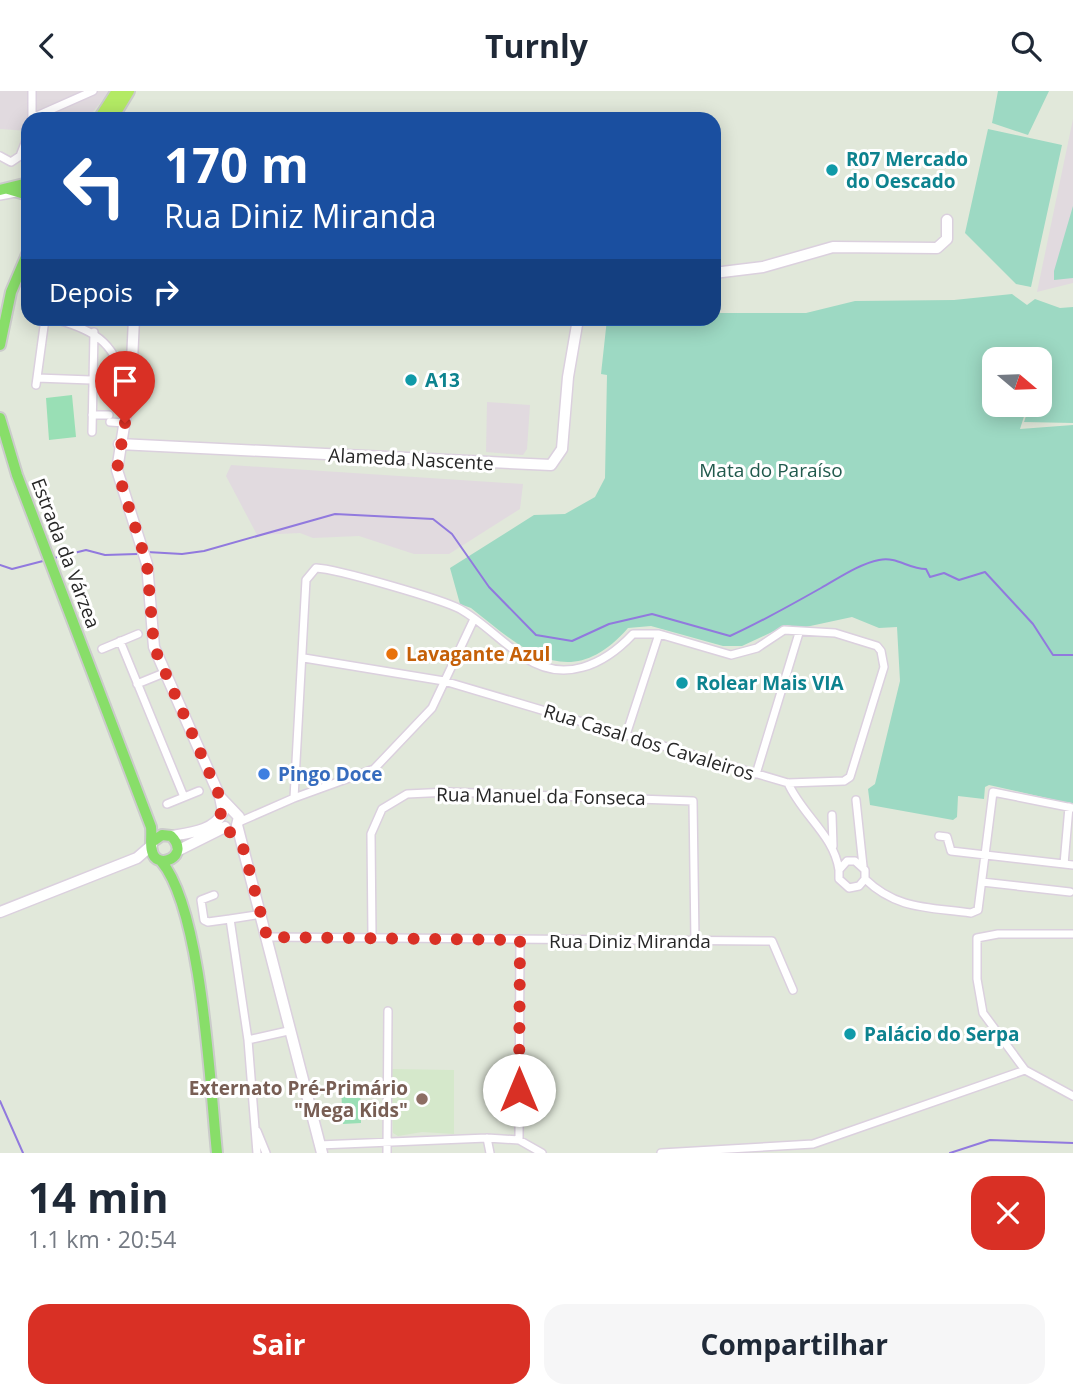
<!DOCTYPE html>
<html lang="pt">
<meta charset="utf-8">
<style>
:root{--surface:#fff;--page:#f6f6f7;--text:#1f2937;--muted:#747a83;--accent:#d93025}
body{margin:0;font-family:"Open Sans",sans-serif;background:var(--page);color:var(--text);height:100vh;display:flex;flex-direction:column;font-size:26px;white-space:nowrap}
*{box-sizing:border-box;margin:0}
p{font-size:23px;color:var(--muted)}
.icon{flex:none;width:38px;height:38px;fill:none;stroke:currentColor;stroke-width:2;stroke-linecap:round;stroke-linejoin:round}
.map{position:relative;height:1062px;overflow:hidden}
.details{display:flex;flex-direction:column;background:var(--surface);flex:1}
.details>*{flex:none}
.hud{position:absolute;left:21px;top:21px;width:700px;height:214px;border-radius:21px;box-shadow:0 4px 18px #0003;background:#1a4fa0;color:#fff;overflow:hidden}
.needle{width:46px;rotate:109deg}
.fabs{position:absolute;left:982px;top:256px;display:grid;gap:14px}
.fabs a{display:grid;place-items:center;width:70px;height:70px;border-radius:14px;background:var(--surface);box-shadow:0 4px 18px #0003;font-size:35px}
.pin{position:absolute;display:grid;place-items:center;width:60px;height:60px;color:#fff;margin:-72px -30px;border-radius:50% 50% 50% 0;rotate:-45deg;box-shadow:0 0 7px #0007}
.pin .icon{rotate:45deg}
.me{position:absolute;width:77px;margin:-38px;rotate:0deg;stroke-linejoin:round;filter:drop-shadow(0 0 5px #0008)}
.turn{display:flex;align-items:center;gap:24px;height:147px;padding:0 28px;font-size:32px}
.turn .icon{width:91px;height:91px;stroke-width:2.5}
.turn b{display:block;font-size:49px;line-height:60px}
.then{display:flex;align-items:center;height:66px;padding:0 28px;background:#0003;gap:14px;font-size:26px}
.round{display:grid;place-items:center;flex:none;width:74px;height:74px;border-radius:21px;background:var(--page)}
.overview{display:flex;align-items:center;justify-content:space-between;height:119px;padding:0 28px}
h1{font-size:42px;font-weight:700;line-height:52px}
.action{display:flex;gap:14px;margin-top:auto;padding:14px 28px}
.action a{flex:1;height:80px;border-radius:21px;background:var(--accent);color:#fff;font-size:28px;font-weight:700;line-height:80px;text-align:center}
.action a+a{background:var(--page);color:var(--text)}
header{display:flex;justify-content:space-between;align-items:center;height:91px;padding:0 28px;background:var(--surface);font-size:32px;font-weight:700}
.map>svg:first-child{display:block}
.industrial{fill:#e1dadf}
.education{fill:#d5e8cb}
.green{fill:#9dd9c3}
.pitch{fill:#99dfb5}
.lines{fill:none;stroke-linecap:round;stroke-linejoin:round}
.stream{stroke:#9179de;stroke-width:2}
.street-casing{stroke:#dbd0de;stroke-width:10}
.secondary-casing{stroke:#dbd0de;stroke-width:13}
.primary-casing{stroke:#cbcbcb;stroke-width:14}
.highway-casing{stroke:#cbcbcb;stroke-width:16}
.street{stroke:#fff;stroke-width:7}
.secondary{stroke:#fff;stroke-width:10}
.primary{stroke:#88de69;stroke-width:10}
.highway{stroke:#b3ea64;stroke-width:12}
.route{stroke:#d93025;stroke-width:12;stroke-dasharray:0 21.6}
.culture-dot{fill:#0f9aa8;stroke:#fff;stroke-width:2.5}
.food-dot{fill:#e8710a;stroke:#fff;stroke-width:2.5}
.shop-dot{fill:#3f7fe0;stroke:#fff;stroke-width:2.5}
.education-dot{fill:#8d6e63;stroke:#fff;stroke-width:2.5}
.labels{text-anchor:middle;dominant-baseline:central;stroke-width:6;stroke-linejoin:round;paint-order:stroke}
.culture-label{font-size:19px;font-weight:bold;fill:#0d838f;stroke:#fff;text-anchor:start}
.street-label{font-size:19px;fill:#272727;stroke:#fff}
.park-label{font-size:19px;fill:#215a4d;stroke:#fff}
.food-label{font-size:19px;font-weight:bold;fill:#c56008;stroke:#fff;text-anchor:start}
.shop-label{font-size:19px;font-weight:bold;fill:#366cbe;stroke:#fff;text-anchor:start}
.education-label{font-size:19px;font-weight:bold;fill:#785e54;stroke:#fff;text-anchor:end}
</style>
<header><svg class="icon" aria-label="back" viewBox="0 0 24 24"><path d="M15 5l-7 7 7 7"/></svg>Turnly<svg class="icon" aria-label="search" viewBox="0 0 24 24"><circle cx="10" cy="10" r="6"/><path d="M15 15l6 6"/></svg></header>
<div class="map">
<svg width="1073" height="1062" viewBox="0 0 1073 1062">
<rect width="100%" height="100%" fill="#e1e8da"/>
<path class="industrial" d="M0 0H110L87 28H28V40L0 38Z
M1073 28V192L1037 201 1064 71Z
M487 311 530 314 527 358 523 364 486 361Z
M231 374 523 393 520 418 449 463H414L359 445 313 447 300 442 257 444 226 385Z"/>
<path class="education" d="M391 978 454 979V1043L422 1041 398 1045 393 1042Z"/>
<path class="green" d="M998 0H1049L1028 44 992 32Z
M988 38 1062 54 1031 196 1016 193 965 142Z
M1073 115V187L1054 189V180Z
M1012 203 1027 214 1035 208 1060 217 1073 216V332L1024 331 1030 313H1040V283L1047 259 1040 278V268H994V313H1028L1020 338 1073 334V713L989 694 985 696 984 708 958 705 957 726 953 729 870 714 868 698 875 693 900 590 897 536 879 537 852 526 801 537 787 534 742 555H723L651 535 628 537C570 603 525 560 471 517L460 513 450 477 534 424 565 423 595 406 605 387 607 284 601 283 607 228H714V222H806L855 210 954 209Z"/>
<path class="pitch" d="M72 304 76 346 49 349 46 307Z
M360 996 361 1032 343 1033 341 997Z"/>
<g class="lines">
<path class="stream" d="M147 461 182 463 204 460 335 423 433 428 452 443 489 496 536 544 572 550 609 533 652 523 730 545C761 531 791 514 821 497 839 487 859 473 879 469 897 465 908 478 926 478L930 486 944 482 959 489 985 481 1033 533 1053 564H1073
M54 467 86 459 105 464 137 463
M0 474 12 478 43 470
M0 1010 23 1062
M950 1062 990 1049 1073 1052"/>
<g class="street-casing">
<path id="street" d="M32 27 93 0
M32 28V0
M0 65 11 71 20 65 28 44
M0 105 16 102
M55 228C101 242 114 252 128 300
M37 287 91 289
M36 294 45 228
M92 324H109
M110 331 125 332
M92 341 94 241
M120 550 184 706
M102 558 138 543
M137 593 164 582
M626 644 659 543
M756 683 799 542
M788 692C802 724 834 744 839 779
M294 707 306 489 316 477C337 478 441 508 460 518 483 531 502 552 524 566 564 593 604 574 633 543H659L731 564 757 557 784 539 835 542 877 555 881 560 884 576 850 686 844 690 788 692 444 590 304 567
M856 709 863 775
M167 713 199 700
M832 724 833 755
M239 731 294 707 374 678 432 617 474 528
M939 745 947 746 951 760 1073 774
M1064 773 1069 716
M865 788 859 795 849 797 839 788V779L847 770H855L865 779V788C897 819 929 816 971 822L978 819 993 701 1073 717
M982 791 1070 801
M214 804 201 809 204 829 208 831 230 828
M1073 843H998L977 847V888L983 922 1025 979 1073 1005
M372 845 371 743 382 718 407 703 449 701 693 710 695 850
M267 846 772 850 793 899
M248 949 288 940
M257 1040 266 1062
M487 1047 490 1062
M519 1049 520 849
M319 1054 487 1047 519 1049 542 1062
M257 1062 248 949 230 828 262 823
M387 1062 388 920
M661 1062 813 1053 1025 979"/>
</g>
<g class="secondary-casing">
<path id="secondary" d="M714 182 763 176 833 156 937 157 947 148V129
M134 228 131 291 117 379 147 473 154 556 220 706 223 721
M119 353 551 374 562 358 568 286 578 228
M220 706 239 726 237 734 322 1062
M171 745C189 742 215 740 223 721
M177 760 225 736
M0 821 137 767 152 754"/>
</g>
<g class="primary-casing">
<path id="primary" d="M8 98 28 104
M0 99 28 92
M0 254 11 201 28 161
M0 327 17 384 151 736C152 744 150 753 152 760 156 781 192 765 171 745L162 744 152 751
M161 770C202 818 210 994 217 1062"/>
</g>
<g class="highway-casing">
<path id="highway" d="M100 28 118 0
M111 28 128 0"/>
</g>
<use href="#street" class="street"/>
<use href="#secondary" class="secondary"/>
<use href="#primary" class="primary"/>
<use href="#highway" class="highway"/>
</g>
<g class="lines">
<path class="route" d="M125 332 117 379 147 473 154 556 220 706 221 730 244 759 267 846 520 849 519 999"/>
</g>
<g class="culture-dot">
<circle cx="832" cy="79" r="7"/>
<circle cx="411" cy="289" r="7"/>
<circle cx="682" cy="592" r="7"/>
<circle cx="850" cy="943" r="7"/>
</g>
<circle class="food-dot" cx="392" cy="563" r="7"/>
<circle class="shop-dot" cx="264" cy="683" r="7"/>
<circle class="education-dot" cx="422" cy="1008" r="7"/>
<g class="labels">
<g class="culture-label">
<text x="846" y="68">R07 Mercado<tspan x="846" dy="22">do Oescado</tspan></text>
<text x="425" y="289">A13</text>
<text x="696" y="592">Rolear Mais VIA</text>
<text x="864" y="943">Palácio do Serpa</text>
</g>
<g class="street-label">
<text transform="translate(411 368) rotate(3)">Alameda Nascente</text>
<text transform="translate(66 462) rotate(69)">Estrada da Várzea</text>
<text transform="translate(649 651) rotate(17)">Rua Casal dos Cavaleiros</text>
<text transform="translate(541 705) rotate(1)">Rua Manuel da Fonseca</text>
<text x="630" y="850">Rua Diniz Miranda</text>
</g>
<g class="park-label">
<text x="771" y="379">Mata do Paraíso</text>
</g>
<g class="food-label">
<text x="406" y="563">Lavagante Azul</text>
</g>
<g class="shop-label">
<text x="278" y="683">Pingo Doce</text>
</g>
<g class="education-label">
<text x="408" y="997">Externato Pré-Primário<tspan x="408" dy="22">"Mega Kids"</tspan></text>
</g>
</g>
</svg>
<div class="fabs">
<a><svg class="needle" viewBox="-14 -14 28 28"><path d="M0-13l5 13h-10z" fill="#e53935"/><path d="M0 13l5-13h-10z" fill="#747a83"/></svg></a>
</div>
<div class="pin" style="left:125px;top:332px;background:#d93025"><svg class="icon" aria-label="arrive" viewBox="0 0 24 24"><path d="M6 21V4h12l-3 4 3 4H6"/></svg></div>
<svg class="me" style="left:519px;top:999px" viewBox="-20 -20 40 40"><circle r="19" fill="#fff"/><path d="M0-13L10 11 0 6-10 11z" fill="#d93025"/></svg>
<div class="hud">
<div class="turn"><svg class="icon" aria-label="left" viewBox="0 0 24 24"><path d="M17 20v-9H6M10 6l-5 5 5 5"/></svg><div><b>170 m</b>Rua Diniz Miranda</div></div>
<div class="then">Depois<svg class="icon" aria-label="right" viewBox="0 0 24 24"><path d="M7 20v-9h11M14 6l5 5-5 5"/></svg></div>
</div>
</div>
<section class="details">
<div class="overview"><div><h1>14 min</h1><p>1.1 km · 20:54</p></div><a class="round" style="background:#d93025;color:#fff"><svg class="icon" aria-label="close" viewBox="0 0 24 24"><path d="M6 6l12 12M18 6L6 18"/></svg></a></div>
<div class="action"><a>Sair</a><a>Compartilhar</a></div>
</section>
